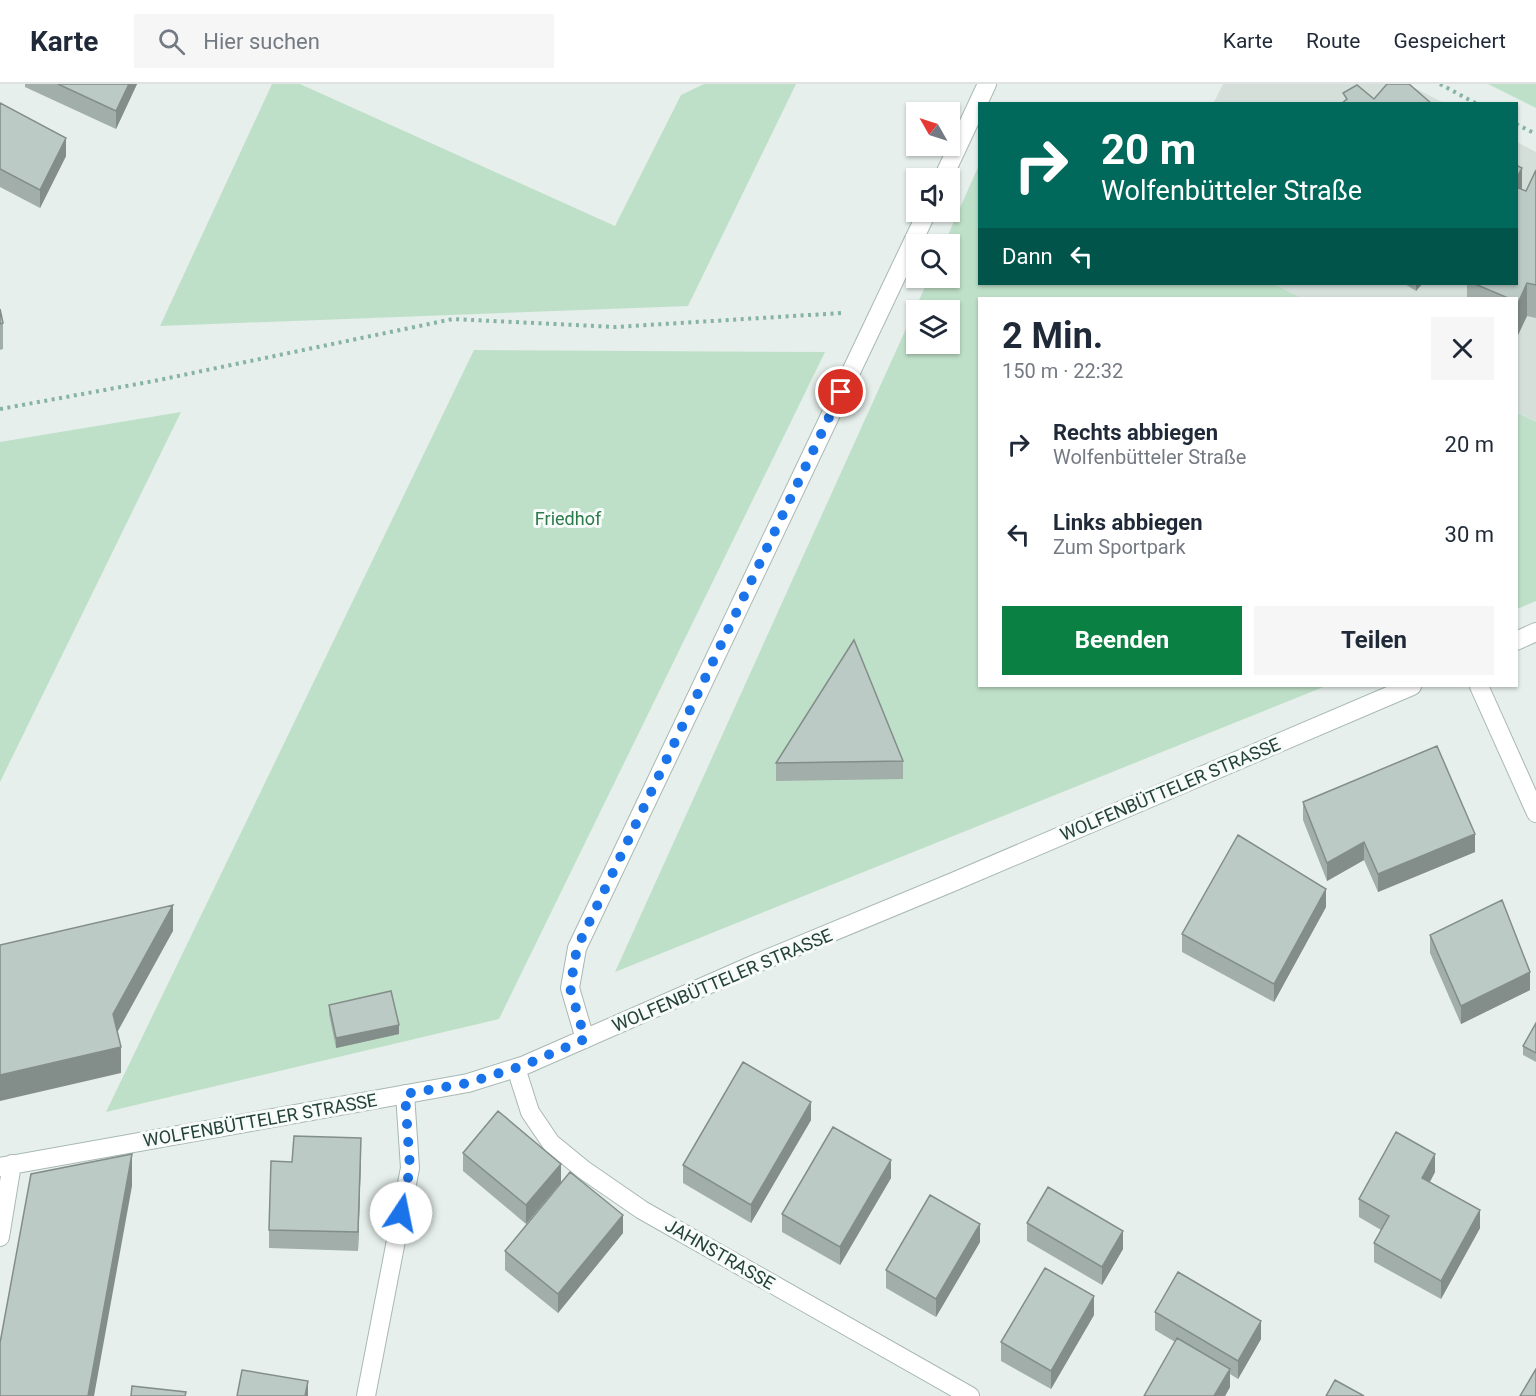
<!DOCTYPE html>
<html lang="de">
<meta charset="utf-8">
<style>
:root{--surface:#fff;--page:#f6f6f7;--text:#1f2937;--muted:#747a83;--line:#e0e1e3;--accent:#0b8043}
body{margin:0;font-family:Roboto,sans-serif;background:var(--page);color:var(--text);height:100vh;display:flex;flex-direction:column;font-size:22px;white-space:nowrap}
*{box-sizing:border-box;margin:0}
p{font-size:20px;color:var(--muted)}
.icon{flex:none;width:33px;height:33px;fill:none;stroke:currentColor;stroke-width:2;stroke-linecap:round;stroke-linejoin:round}
.map{position:relative;flex:1;overflow:hidden}
.drawer{position:absolute;left:978px;top:213px;width:540px;height:390px;display:flex;flex-direction:column;background:var(--surface);border-radius:0px;box-shadow:0 2px 4px #0004}
.drawer>*{flex:none}
.banner{position:absolute;left:978px;top:18px;width:540px;height:183px;border-radius:0px;box-shadow:0 2px 4px #0004;background:#00695c;color:#fff;overflow:hidden}
.needle{width:39px;rotate:309deg}
.buttons{position:absolute;left:906px;top:18px;display:grid;gap:12px}
.buttons a{display:grid;place-items:center;width:54px;height:54px;border-radius:0px;background:var(--surface);box-shadow:0 2px 4px #0004;font-size:30px}
.pin{position:absolute;display:grid;place-items:center;width:51px;height:51px;color:#fff;margin:-26px;border:3px solid #fff;border-radius:50%;box-shadow:0 2px 6px #0007}
.me{position:absolute;width:66px;margin:-33px;rotate:11deg;stroke-linejoin:round;filter:drop-shadow(0 0 4px #0008)}
.turn{display:flex;align-items:center;gap:21px;height:126px;padding:0 24px;font-size:27px}
.turn .icon{width:78px;height:78px;stroke-width:2.5}
.turn b{display:block;font-size:42px;line-height:51px}
.then{display:flex;align-items:center;height:57px;padding:0 24px;background:#0003;gap:12px;font-size:22px}
.round{display:grid;place-items:center;flex:none;width:63px;height:63px;border-radius:0px;background:var(--page)}
.summary{display:flex;align-items:center;justify-content:space-between;height:102px;padding:0 24px}
h1{font-size:36px;font-weight:700;line-height:45px}
.primary-button{display:flex;gap:12px;margin-top:auto;padding:12px 24px}
.primary-button a{flex:1;height:69px;border-radius:0px;background:var(--accent);color:#fff;font-size:24px;font-weight:700;line-height:69px;text-align:center}
.primary-button a+a{background:var(--page);color:var(--text)}
ul{padding:0;list-style:none}
li{display:flex;align-items:center;gap:18px;height:90px;padding:0 24px}
li div{flex:1}
li b{display:block;font-size:22px}
li em{font-style:normal}
header{display:flex;align-items:center;gap:36px;box-sizing:border-box;height:84px;padding:0 30px;background:var(--surface);border-bottom:2px solid var(--line)}
header strong{font-size:28px}
nav{display:flex;gap:33px;margin-inline-start:auto;font-size:21px}
.search{width:420px;height:54px;background:var(--page);display:flex;align-items:center;gap:15px;box-sizing:border-box;padding:0 21px;border-radius:0px;color:var(--muted);font-size:22px}
.map>svg:first-child{display:block}
.built{fill:#d4dfda}
.green{fill:#bfe0c8;fill-rule:evenodd}
.lines{fill:none;stroke-linecap:round;stroke-linejoin:round}
.minor-casing{stroke:#a8b8b2;stroke-width:20}
.path{stroke:#86b3a5;stroke-width:4;stroke-dasharray:3 4.5;stroke-linecap:butt}
.minor{stroke:#fff;stroke-width:18}
.wall{fill:#a1aea9}
.shaded-wall{fill:#838d89}
.building{fill:#bbcac4;stroke:#838d89;stroke-width:1.5}
.route{stroke:#1a73e8;stroke-width:10;stroke-dasharray:0 18}
.labels{text-anchor:middle;dominant-baseline:central;stroke-width:6;stroke-linejoin:round;paint-order:stroke}
.park-label{font-size:18px;fill:#2d7a4b;stroke:#f7fbf9}
.street-label{font-size:18px;fill:#24423a;stroke:#f7fbf9}
</style>
<header>
<strong>Karte</strong>
<div class="search"><svg class="icon" aria-label="search" viewBox="0 0 24 24"><circle cx="10" cy="10" r="6"/><path d="M15 15l6 6"/></svg>Hier suchen</div>
<nav><a>Karte</a><a>Route</a><a>Gespeichert</a></nav>
</header>
<div class="map">
<svg width="1536" height="1312" viewBox="0 0 1536 1312">
<rect width="100%" height="100%" fill="#e6efeb"/>
<path class="built" d="M1223 0H1407L1444 19 1213 20Z
M1517 58 1536 68V338L1517 328 1516 214H1302L1273 200H1516Z"/>
<path class="green" d="M272 0H300L615 142 681 11 704 0H796L688 222 160 242Z
M1488 0H1536V24Z
M979 81 980 200H1273L1302 214H980V602H1326L615 888 929 194H950V160H944ZM916 226H950V260H916Z
M474 266 825 268 499 935 106 1028Z
M181 328 0 698V358Z
M1516 328 1536 338V517L1517 525Z"/>
<g class="lines">
<g class="minor-casing">
<path id="minor" d="M943 94 987 0
M1516 557 1536 548
M1479 602 1536 729
M585 955 570 904 577 864 927 128
M516 984 530 1028 551 1059 584 1086 642 1126 970 1312
M0 1083 468 999 525 981 755 880 953 798 1412 602
M0 1153 12 1080
M366 1312 410 1084 405 1010"/>
</g>
<path class="path" d="M1440 0 1477 20
M1516 40 1536 50
M0 325 154 297 453 235 615 243 842 229"/>
<use href="#minor" class="minor"/>
</g>
<path class="wall" d="M25 0H137L116 45 25 3Z
M0 19 66 72 40 124 0 103Z
M1536 86V234L1527 232 1518 251H1516V214H1467V200H1516L1522 106 1526 107Z
M1405 200H1422L1416 207Z
M0 225 3 239V265L0 266Z
M903 677V695L776 697V679Z
M1303 718 1475 768 1378 808 1364 776 1327 797 1303 736Z
M1326 823 1274 918 1182 868V850Z
M1430 851 1530 906 1461 940 1430 869Z
M329 921 399 950 336 964 329 930Z
M1536 939V978L1523 971V962Z
M811 1036 751 1139 683 1099V1081Z
M463 1069 561 1098 526 1140 463 1087Z
M361 1072 358 1167 269 1164V1146L292 1078Z
M1435 1088 1430 1098 1480 1144 1441 1215 1374 1178V1159L1381 1146 1359 1133V1115Z
M891 1094 840 1181 782 1148V1130Z
M1027 1139 1123 1165 1102 1201 1027 1157Z
M623 1149 558 1229 505 1186V1167Z
M980 1158 936 1233 886 1204V1186Z
M1155 1228 1261 1255 1238 1295 1230 1290V1303L1225 1312H1144L1175 1258 1155 1246Z
M1094 1231 1051 1305 1001 1277V1258Z"/>
<path class="shaded-wall" d="M129 0H137L116 45V27Z
M66 54V72L40 124V106Z
M1522 84V117L1516 127V95Z
M1527 199V232L1518 251V219Z
M1416 200H1422L1416 207Z
M1475 750V768L1378 808V790Z
M1364 758V776L1327 797V779Z
M1326 805V823L1274 918V900Z
M173 821V847L113 956V930Z
M1530 888V906L1461 940V922Z
M399 941V950L336 964V954Z
M121 963V989L0 1017V991Z
M811 1018V1036L751 1139V1121Z
M361 1054V1072L358 1167V1148Z
M132 1070V1102L94 1312H88Z
M1435 1070V1088L1422 1112V1094Z
M891 1076V1094L840 1181V1163Z
M561 1080V1098L526 1140V1121Z
M1480 1126V1144L1441 1215V1197Z
M623 1131V1149L558 1229V1210Z
M980 1140V1158L936 1233V1215Z
M1123 1147V1165L1102 1201V1183Z
M1094 1212V1231L1051 1305V1287Z
M1261 1237V1255L1238 1295V1277Z
M1230 1285V1303L1225 1312H1214Z
M308 1297V1312H305Z"/>
<path class="building" d="M58 0H129L116 27Z
M1387 0H1409L1432 20H1341L1347 15 1343 9 1357 1 1374 15Z
M0 19 66 54 40 106 0 85Z
M1516 81 1522 84 1516 95Z
M1536 86V201L1527 199 1518 219 1516 218V214H1508L1475 200H1516V103L1526 107Z
M0 225 3 239 0 240Z
M854 556 903 677 776 679Z
M1437 662 1475 750 1378 790 1364 758 1327 779 1303 718Z
M1238 751 1326 805 1274 900 1182 850Z
M1502 816 1530 888 1461 922 1430 851Z
M173 821 113 930 121 963 0 991V861Z
M391 907 399 941 336 954 329 921Z
M1536 939V969L1523 962Z
M743 978 811 1018 751 1121 683 1081Z
M498 1027 561 1080 526 1121 463 1069Z
M833 1043 891 1076 840 1163 782 1130Z
M1396 1048 1435 1070 1422 1094 1480 1126 1441 1197 1374 1159 1389 1132 1359 1115Z
M294 1052 361 1054 358 1148 269 1146 271 1077 292 1078Z
M132 1070 88 1312H0V1259L31 1090Z
M570 1088 623 1131 558 1210 505 1167Z
M1048 1103 1123 1147 1102 1183 1027 1139Z
M930 1111 980 1140 936 1215 886 1186Z
M1045 1184 1094 1212 1051 1287 1001 1258Z
M1178 1188 1261 1237 1238 1277 1155 1228Z
M1177 1254 1230 1285 1214 1312H1144Z
M1536 1285V1312H1520Z
M242 1286 308 1297 305 1312H237Z
M1335 1296 1364 1312H1326Z
M132 1302 186 1308 185 1312H131Z"/>
<g class="lines">
<path class="route" d="M401 1129 410 1084 405 1010 468 999 525 981 585 955 570 904 577 864 841 308"/>
</g>
<g class="labels">
<g class="park-label">
<text x="568" y="434">Friedhof</text>
</g>
<g class="street-label">
<text transform="translate(1170 705) rotate(-23)">WOLFENBÜTTELER STRASSE</text>
<text transform="translate(722 896) rotate(-23)">WOLFENBÜTTELER STRASSE</text>
<text transform="translate(260 1036) rotate(-10)">WOLFENBÜTTELER STRASSE</text>
<text transform="translate(720 1170) rotate(30)">JAHNSTRASSE</text>
</g>
</g>
</svg>
<div class="buttons">
<a><svg class="needle" viewBox="-14 -14 28 28"><path d="M0-13l5 13h-10z" fill="#e53935"/><path d="M0 13l5-13h-10z" fill="#747a83"/></svg></a>
<a><svg class="icon" aria-label="sound" viewBox="0 0 24 24"><path d="M4 9h4l5-4v14l-5-4H4zM17 9q2 3 0 6"/></svg></a>
<a><svg class="icon" aria-label="search" viewBox="0 0 24 24"><circle cx="10" cy="10" r="6"/><path d="M15 15l6 6"/></svg></a>
<a><svg class="icon" aria-label="layers" viewBox="0 0 24 24"><path d="M12 4l9 5-9 5-9-5zM3 14l9 5 9-5"/></svg></a>
</div>
<div class="pin" style="left:841px;top:308px;background:#d93025"><svg class="icon" aria-label="arrive" viewBox="0 0 24 24"><path d="M6 21V4h12l-3 4 3 4H6"/></svg></div>
<svg class="me" style="left:401px;top:1129px" viewBox="-20 -20 40 40"><circle r="19" fill="#fff"/><path d="M0-13L10 11 0 6-10 11z" fill="#1a73e8"/></svg>
<div class="banner">
<div class="turn"><svg class="icon" aria-label="right" viewBox="0 0 24 24"><path d="M7 20v-9h11M14 6l5 5-5 5"/></svg><div><b>20 m</b>Wolfenbütteler Straße</div></div>
<div class="then">Dann<svg class="icon" aria-label="left" viewBox="0 0 24 24"><path d="M17 20v-9H6M10 6l-5 5 5 5"/></svg></div>
</div>
<section class="drawer">
<div class="summary"><div><h1>2 Min.</h1><p>150 m · 22:32</p></div><a class="round"><svg class="icon" aria-label="close" viewBox="0 0 24 24"><path d="M6 6l12 12M18 6L6 18"/></svg></a></div>
<ul>
<li><svg class="icon" aria-label="right" viewBox="0 0 24 24"><path d="M7 20v-9h11M14 6l5 5-5 5"/></svg><div><b>Rechts abbiegen</b><p>Wolfenbütteler Straße</p></div><em>20 m</em></li>
<li><svg class="icon" aria-label="left" viewBox="0 0 24 24"><path d="M17 20v-9H6M10 6l-5 5 5 5"/></svg><div><b>Links abbiegen</b><p>Zum Sportpark</p></div><em>30 m</em></li>
</ul>
<div class="primary-button"><a>Beenden</a><a>Teilen</a></div>
</section>
</div>
